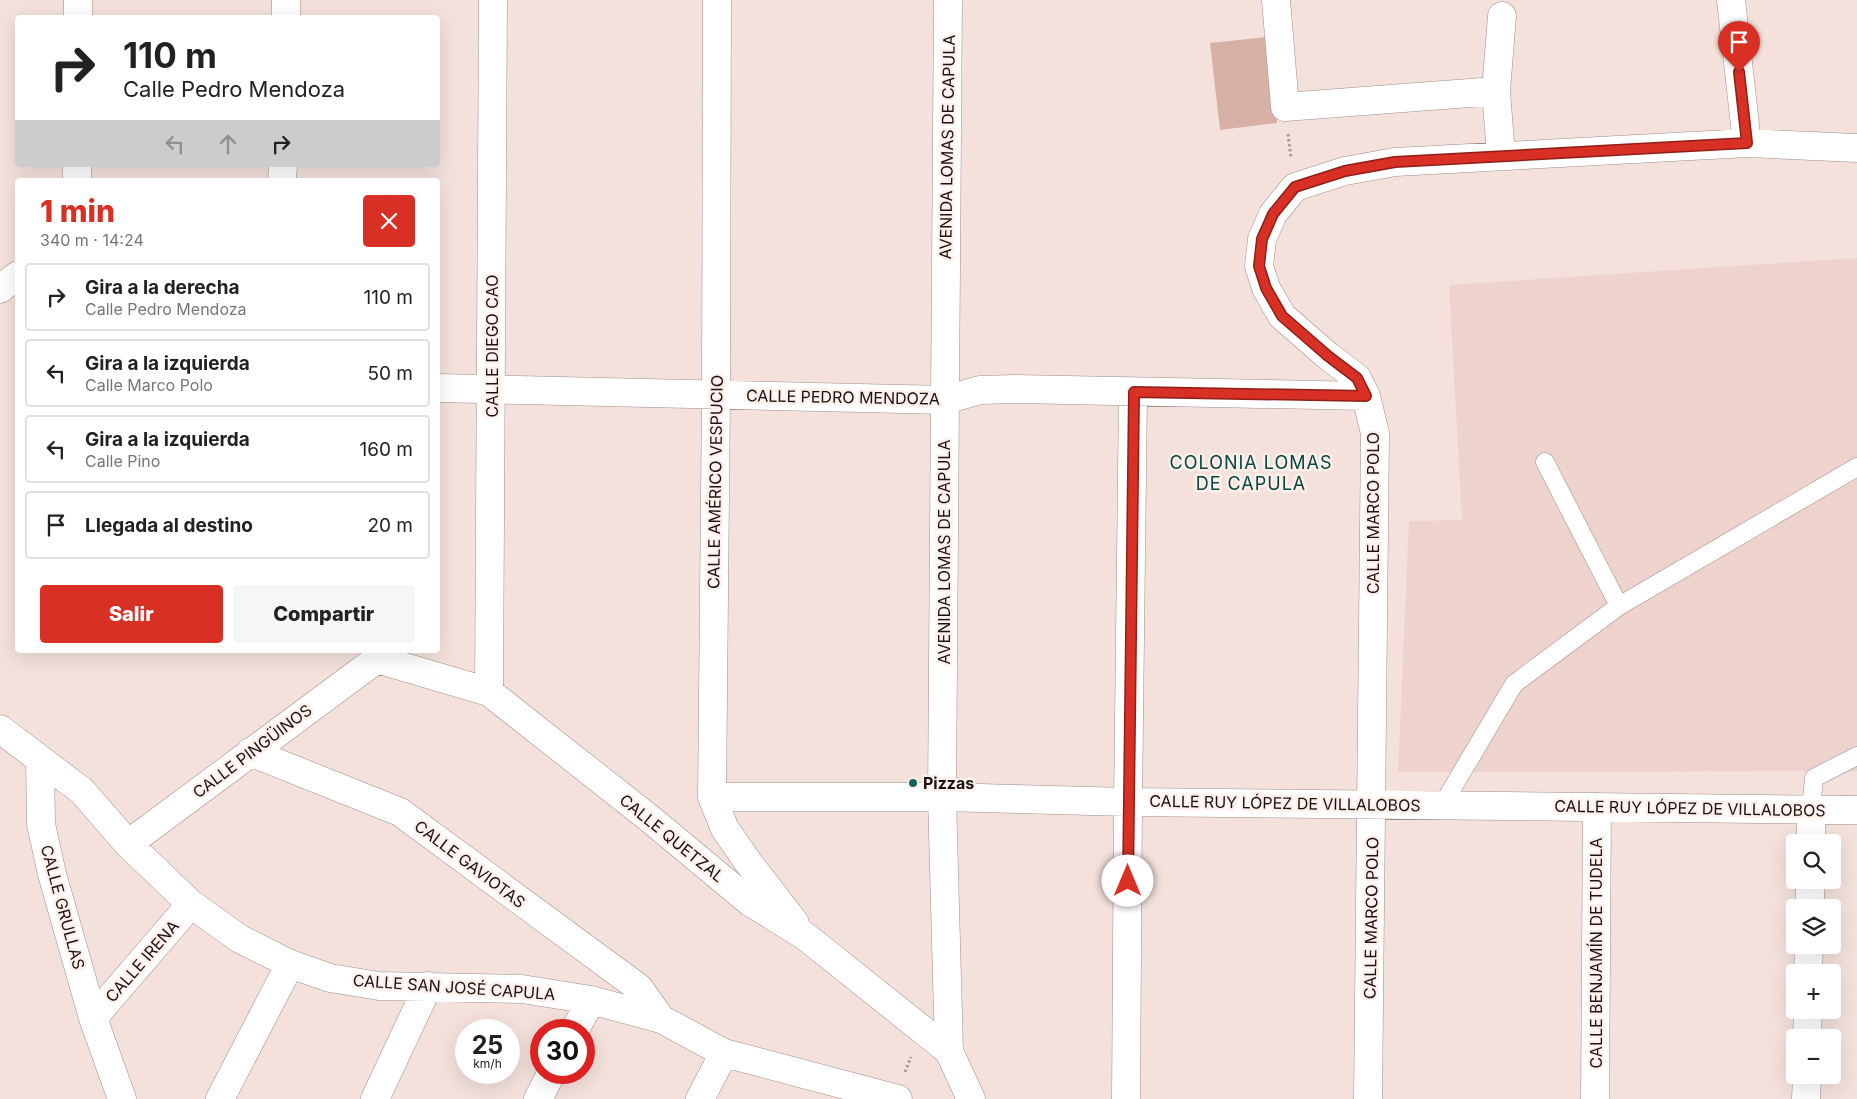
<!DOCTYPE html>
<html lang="es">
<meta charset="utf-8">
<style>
:root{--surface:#fff;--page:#f6f6f6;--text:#222;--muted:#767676;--line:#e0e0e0;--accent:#d93025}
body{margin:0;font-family:Inter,sans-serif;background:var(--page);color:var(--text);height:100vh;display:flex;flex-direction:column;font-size:19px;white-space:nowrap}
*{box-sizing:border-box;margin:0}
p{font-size:16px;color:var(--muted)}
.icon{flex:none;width:28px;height:28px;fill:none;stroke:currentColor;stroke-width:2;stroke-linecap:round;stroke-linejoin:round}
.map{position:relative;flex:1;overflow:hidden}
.drawer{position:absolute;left:15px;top:178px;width:425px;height:475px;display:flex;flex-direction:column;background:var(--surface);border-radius:5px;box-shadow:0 5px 20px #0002}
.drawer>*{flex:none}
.top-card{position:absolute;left:15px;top:15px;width:425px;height:152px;border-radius:5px;box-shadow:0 5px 20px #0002;background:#fff;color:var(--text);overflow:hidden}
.controls{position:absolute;left:1786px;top:834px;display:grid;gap:10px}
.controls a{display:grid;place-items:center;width:55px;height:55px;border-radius:5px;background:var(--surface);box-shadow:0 5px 20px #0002;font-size:25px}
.speed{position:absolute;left:455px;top:1019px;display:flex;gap:10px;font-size:25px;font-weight:700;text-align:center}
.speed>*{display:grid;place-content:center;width:65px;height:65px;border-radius:50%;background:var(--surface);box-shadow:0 5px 20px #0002;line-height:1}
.speed small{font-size:12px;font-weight:400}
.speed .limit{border:8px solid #d22;background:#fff;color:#111}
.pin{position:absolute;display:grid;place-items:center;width:42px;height:42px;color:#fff;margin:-51px -21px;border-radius:50% 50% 50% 0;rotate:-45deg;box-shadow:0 0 5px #0007}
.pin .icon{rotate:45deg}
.me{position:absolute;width:55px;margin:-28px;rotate:0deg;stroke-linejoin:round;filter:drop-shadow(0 0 4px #0008)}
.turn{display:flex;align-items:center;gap:18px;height:105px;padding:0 25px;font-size:22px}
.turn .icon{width:65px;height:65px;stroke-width:2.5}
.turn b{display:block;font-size:35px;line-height:42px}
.lanes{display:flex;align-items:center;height:48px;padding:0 25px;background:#0003;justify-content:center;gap:25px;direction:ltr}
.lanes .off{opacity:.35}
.round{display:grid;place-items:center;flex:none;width:52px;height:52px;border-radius:5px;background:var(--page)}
.overview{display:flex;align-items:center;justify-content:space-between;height:85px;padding:0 25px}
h1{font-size:30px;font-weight:800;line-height:38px;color:var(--accent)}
.cta{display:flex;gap:10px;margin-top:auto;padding:10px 25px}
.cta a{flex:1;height:58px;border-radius:5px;background:var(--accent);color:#fff;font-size:20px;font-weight:800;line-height:58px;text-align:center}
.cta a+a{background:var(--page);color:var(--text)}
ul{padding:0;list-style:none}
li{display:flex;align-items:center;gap:15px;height:68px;margin:0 10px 8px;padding:0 15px;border:2px solid var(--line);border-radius:5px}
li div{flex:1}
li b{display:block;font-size:19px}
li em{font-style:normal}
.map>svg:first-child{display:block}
.built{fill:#eed3cc}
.green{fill:#d8b1a6}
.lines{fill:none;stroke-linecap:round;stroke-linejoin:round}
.lane-casing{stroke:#9e8d88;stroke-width:19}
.street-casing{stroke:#9e8d88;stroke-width:29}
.secondary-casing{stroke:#9e8d88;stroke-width:29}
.path{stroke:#a99a96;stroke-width:3;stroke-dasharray:2.5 2.5;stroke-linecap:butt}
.lane{stroke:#fff;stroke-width:18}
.street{stroke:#fff;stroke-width:28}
.secondary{stroke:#fff;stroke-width:28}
.route-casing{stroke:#8d1f18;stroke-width:12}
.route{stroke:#d93025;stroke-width:9}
.poi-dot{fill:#16635d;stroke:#feefeb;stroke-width:2}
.labels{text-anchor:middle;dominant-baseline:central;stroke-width:5;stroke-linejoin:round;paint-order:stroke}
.street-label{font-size:16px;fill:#191311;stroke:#feefeb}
.poi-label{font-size:16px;font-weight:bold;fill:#191311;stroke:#feefeb;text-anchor:start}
.neighbourhood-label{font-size:18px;letter-spacing:1px;fill:#054641;stroke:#feefeb}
</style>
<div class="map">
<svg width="1857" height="1099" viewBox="0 0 1857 1099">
<rect width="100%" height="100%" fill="#f4e1dc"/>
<path class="built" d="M1857 258V771L1398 772 1409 521 1462 520 1449 285Z"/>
<path class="green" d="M1267 37 1277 123 1220 130 1210 43Z"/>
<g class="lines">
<g class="lane-casing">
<path id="lane" d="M1545 462 1619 606
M1443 804 1514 684 1619 606 1857 467
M1811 809 1814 778 1857 756"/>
</g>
<g class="street-casing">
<path id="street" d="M717 0 716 395 712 797 725 829 748 862 795 923
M1276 0 1285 107 1496 91
M1731 0 1747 143
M78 18V0
M286 18V0
M1501 156 1496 91 1502 16
M77 180V165
M282 180 283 165
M0 289 18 275
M438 388 945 400 980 390 1015 389 1366 396
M489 692 493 0
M0 729 82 791 128 844 191 904 240 939 290 964 330 978 379 986 522 989 591 1000 661 1019 724 1053 898 1099
M250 752 400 812 639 988 661 1019
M40 760 41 824 52 874 93 1018 122 1099
M712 797H942L1128 802 1857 810
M1811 842V809
M128 844 377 659 489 692 649 818 750 902 805 936 949 1051
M1810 908V880
M1808 972 1809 945
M93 1018 191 904
M575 1030 591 1000
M1807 1038 1808 1010
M220 1099 290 964
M375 1099 428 986
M538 1099 552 1072
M700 1099 724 1053
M1126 1099 1128 802 1133 392
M1368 1099 1375 433 1366 396 1357 378 1328 356 1282 316 1266 288 1259 266 1262 239 1273 214 1295 187 1345 171 1395 162 1747 143 1857 148
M1595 1099 1597 807
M1806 1099 1807 1075"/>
</g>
<g class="secondary-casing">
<path id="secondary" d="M948 0 942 797 949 1051 971 1099"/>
</g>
<path class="path" d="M1288 134 1291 158
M905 1072 911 1057"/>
<use href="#lane" class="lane"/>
<use href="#street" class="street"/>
<use href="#secondary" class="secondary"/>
</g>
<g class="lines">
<g class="route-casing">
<path id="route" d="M1128 881 1134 392 1366 396 1357 378 1328 356 1282 316 1266 288 1259 266 1262 239 1273 214 1295 187 1345 171 1395 162 1747 143 1739 72"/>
</g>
<use href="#route" class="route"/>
</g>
<circle class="poi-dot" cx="913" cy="783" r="5"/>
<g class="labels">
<g class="street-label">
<text transform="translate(947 147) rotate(-89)">AVENIDA LOMAS DE CAPULA</text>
<text transform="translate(492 346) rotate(-90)">CALLE DIEGO CAO</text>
<text transform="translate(843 397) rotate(1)">CALLE PEDRO MENDOZA</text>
<text transform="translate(715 482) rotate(-89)">CALLE AMÉRICO VESPUCIO</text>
<text transform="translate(1373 513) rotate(-90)">CALLE MARCO POLO</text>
<text transform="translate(944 552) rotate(-90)">AVENIDA LOMAS DE CAPULA</text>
<text transform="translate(252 751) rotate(-37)">CALLE PINGÜINOS</text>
<text transform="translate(1285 803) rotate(1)">CALLE RUY LÓPEZ DE VILLALOBOS</text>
<text transform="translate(1690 808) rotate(1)">CALLE RUY LÓPEZ DE VILLALOBOS</text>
<text transform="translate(672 838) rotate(39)">CALLE QUETZAL</text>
<text transform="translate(470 864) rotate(37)">CALLE GAVIOTAS</text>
<text transform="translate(63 907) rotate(75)">CALLE GRULLAS</text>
<text transform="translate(1371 918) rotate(-89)">CALLE MARCO POLO</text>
<text transform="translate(1596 953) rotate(-90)">CALLE BENJAMÍN DE TUDELA</text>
<text transform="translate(142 961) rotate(-49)">CALLE IRENA</text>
<text transform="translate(454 987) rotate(4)">CALLE SAN JOSÉ CAPULA</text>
</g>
<g class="poi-label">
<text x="923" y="783">Pizzas</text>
</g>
<g class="neighbourhood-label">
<text x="1251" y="462">COLONIA LOMAS<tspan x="1251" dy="21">DE CAPULA</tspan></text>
</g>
</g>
</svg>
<div class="controls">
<a><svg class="icon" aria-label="search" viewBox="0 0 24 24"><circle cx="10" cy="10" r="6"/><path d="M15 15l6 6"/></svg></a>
<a><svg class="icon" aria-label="layers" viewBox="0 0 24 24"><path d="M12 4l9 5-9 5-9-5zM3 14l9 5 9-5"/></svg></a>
<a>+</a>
<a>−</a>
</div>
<div class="speed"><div>25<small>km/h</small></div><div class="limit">30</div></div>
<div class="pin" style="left:1739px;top:72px;background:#d93025"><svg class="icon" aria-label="arrive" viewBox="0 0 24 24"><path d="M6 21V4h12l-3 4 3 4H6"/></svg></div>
<svg class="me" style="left:1128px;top:881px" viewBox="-20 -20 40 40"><circle r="19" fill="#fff"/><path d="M0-13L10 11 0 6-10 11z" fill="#d93025"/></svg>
<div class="top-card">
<div class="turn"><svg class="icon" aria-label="right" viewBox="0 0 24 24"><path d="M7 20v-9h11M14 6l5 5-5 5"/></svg><div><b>110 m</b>Calle Pedro Mendoza</div></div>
<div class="lanes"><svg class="icon off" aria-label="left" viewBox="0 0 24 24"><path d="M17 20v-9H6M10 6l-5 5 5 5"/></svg><svg class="icon off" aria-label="ahead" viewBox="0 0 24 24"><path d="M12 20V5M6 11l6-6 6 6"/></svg><svg class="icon" aria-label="right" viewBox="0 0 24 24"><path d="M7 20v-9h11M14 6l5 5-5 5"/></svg></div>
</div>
<section class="drawer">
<div class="overview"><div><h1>1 min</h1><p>340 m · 14:24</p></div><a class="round" style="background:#d93025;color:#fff"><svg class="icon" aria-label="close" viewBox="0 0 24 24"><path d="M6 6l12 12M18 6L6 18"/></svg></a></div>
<ul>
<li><svg class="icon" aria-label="right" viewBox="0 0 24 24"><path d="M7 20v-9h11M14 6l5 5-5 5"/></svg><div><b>Gira a la derecha</b><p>Calle Pedro Mendoza</p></div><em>110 m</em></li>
<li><svg class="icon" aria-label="left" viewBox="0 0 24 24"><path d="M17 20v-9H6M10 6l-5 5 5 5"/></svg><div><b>Gira a la izquierda</b><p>Calle Marco Polo</p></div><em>50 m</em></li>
<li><svg class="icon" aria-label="left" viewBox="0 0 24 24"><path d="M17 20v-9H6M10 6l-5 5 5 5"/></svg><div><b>Gira a la izquierda</b><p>Calle Pino</p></div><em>160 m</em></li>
<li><svg class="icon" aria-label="arrive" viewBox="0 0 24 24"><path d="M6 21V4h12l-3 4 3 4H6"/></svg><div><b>Llegada al destino</b></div><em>20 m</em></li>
</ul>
<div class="cta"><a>Salir</a><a>Compartir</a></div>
</section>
</div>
